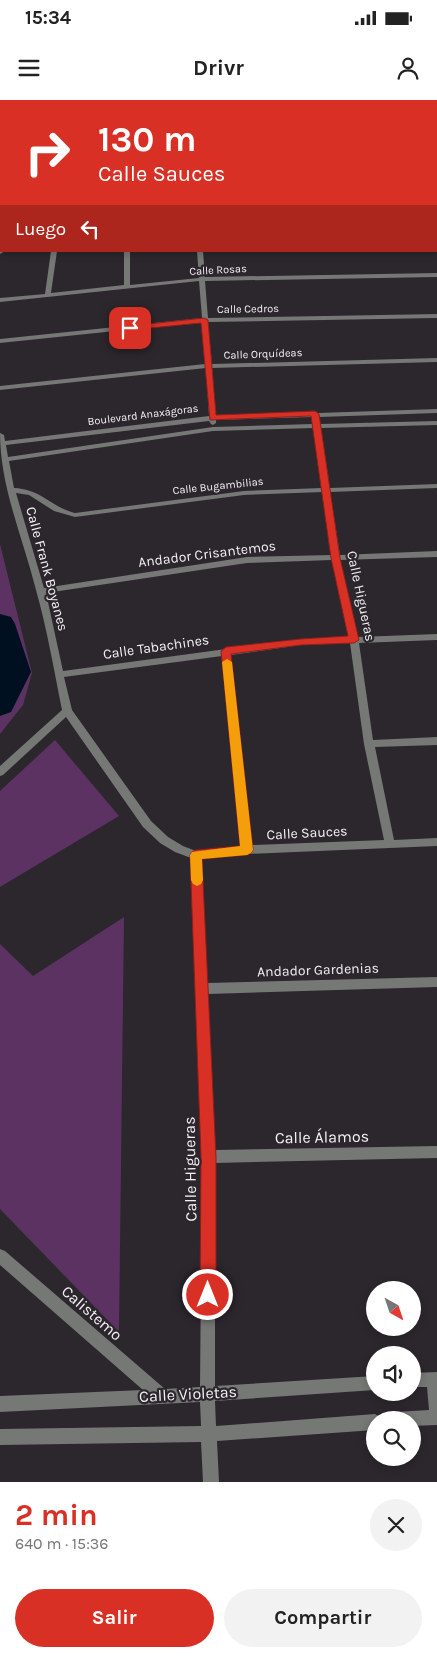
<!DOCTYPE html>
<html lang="es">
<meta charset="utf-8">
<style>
:root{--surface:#fff;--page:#f2f2f2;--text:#222;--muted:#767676;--accent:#d93025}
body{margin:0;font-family:Karla,sans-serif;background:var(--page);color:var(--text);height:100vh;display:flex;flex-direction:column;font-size:19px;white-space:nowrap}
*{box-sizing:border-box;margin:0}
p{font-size:16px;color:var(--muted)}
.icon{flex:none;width:28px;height:28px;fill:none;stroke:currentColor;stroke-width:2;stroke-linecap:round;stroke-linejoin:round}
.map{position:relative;height:1382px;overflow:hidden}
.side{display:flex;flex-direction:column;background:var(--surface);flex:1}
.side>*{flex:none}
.banner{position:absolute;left:0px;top:0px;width:438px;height:152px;box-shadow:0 2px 8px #0003;background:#d93025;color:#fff;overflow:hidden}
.needle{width:32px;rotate:140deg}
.fabs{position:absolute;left:366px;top:1181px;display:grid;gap:10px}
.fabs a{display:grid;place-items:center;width:55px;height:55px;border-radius:50%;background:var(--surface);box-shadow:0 2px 8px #0003;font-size:25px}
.pin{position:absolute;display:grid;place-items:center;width:42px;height:42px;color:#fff;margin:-21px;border-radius:10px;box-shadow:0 2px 8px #0006}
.me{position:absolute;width:55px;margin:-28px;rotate:0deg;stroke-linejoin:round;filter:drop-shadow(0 0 4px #0008)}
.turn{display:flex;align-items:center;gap:18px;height:105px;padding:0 15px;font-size:22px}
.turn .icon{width:65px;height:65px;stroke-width:2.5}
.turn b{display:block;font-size:35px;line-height:42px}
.then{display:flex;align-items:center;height:48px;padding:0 15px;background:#0003;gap:10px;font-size:19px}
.round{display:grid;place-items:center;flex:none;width:52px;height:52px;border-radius:26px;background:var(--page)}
.headline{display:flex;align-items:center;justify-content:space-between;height:85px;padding:0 15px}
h1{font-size:30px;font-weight:700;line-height:38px;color:var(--accent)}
.action{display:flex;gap:10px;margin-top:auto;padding:10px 15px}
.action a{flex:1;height:58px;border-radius:30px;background:var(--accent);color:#fff;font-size:20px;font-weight:700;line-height:58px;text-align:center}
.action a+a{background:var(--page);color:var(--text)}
.status{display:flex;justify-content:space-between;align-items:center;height:35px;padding:0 25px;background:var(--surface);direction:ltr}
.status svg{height:14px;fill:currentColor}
header{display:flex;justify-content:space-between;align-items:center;height:65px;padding:0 15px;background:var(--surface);font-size:22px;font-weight:700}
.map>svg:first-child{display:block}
.green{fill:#5b3262}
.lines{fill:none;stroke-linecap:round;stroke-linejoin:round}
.river{fill:#001021;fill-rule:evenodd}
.minor{fill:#757874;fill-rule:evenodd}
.secondary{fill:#a1a69e;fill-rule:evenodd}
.route{fill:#d93025;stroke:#8d1f18}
.slow{fill:#f59e0b}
.labels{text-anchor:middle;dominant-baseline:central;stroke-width:4.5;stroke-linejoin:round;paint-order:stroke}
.far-street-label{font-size:11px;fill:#f4eff5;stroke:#2c262d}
.street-label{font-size:14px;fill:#f4eff5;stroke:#2c262d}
.near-street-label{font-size:16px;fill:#f4eff5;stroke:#2c262d}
</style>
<div class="status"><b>15:34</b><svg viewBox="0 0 49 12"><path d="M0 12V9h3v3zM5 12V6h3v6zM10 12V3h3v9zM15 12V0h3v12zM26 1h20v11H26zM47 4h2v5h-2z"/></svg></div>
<header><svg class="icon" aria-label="menu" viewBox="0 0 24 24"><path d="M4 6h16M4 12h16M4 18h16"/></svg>Drivr<svg class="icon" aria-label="person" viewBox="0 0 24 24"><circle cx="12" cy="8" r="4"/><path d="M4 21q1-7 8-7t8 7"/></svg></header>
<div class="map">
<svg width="437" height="1382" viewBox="0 0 437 1382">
<rect width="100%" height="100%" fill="#2c262d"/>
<path class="green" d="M0 444 32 573 23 605 0 634Z
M55 640 119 716 0 787V691Z
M124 817 119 1232 0 1109V844L33 876Z"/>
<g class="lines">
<path class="river" d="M0 514 11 517 15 524 31 572 11 612 0 616Z"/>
<path class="minor" d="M91 0H95L96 1H92Z
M0 6H1V8H0Z
M436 27H437V29H436Z
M436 52H437V54H436Z
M436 78H437V80H436Z
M0 83H1V85H0Z
M436 106H437V110H436Z
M0 113H1V117H0Z
M436 140H437V144H436Z
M0 150 1 151H5L0 154Z
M51 151H57L51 193 124 185V151H130V185L199 178 197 151H203L205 177 437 173V177L205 181 208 218 437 214V218L208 222 212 264 437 258V262L212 268 216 316 312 313 315 311 318 313 437 309V313L319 317 320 324 437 321V325L321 328 330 388 437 384V388L330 392 340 455 437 451V457L340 460 358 537 437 534V540L359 543 373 640 437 637V645L375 647 394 740 437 738V746L247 754 201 759 207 883 437 877V887L208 894 215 1050 437 1046V1058L215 1063V1286L375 1276V1290L215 1301 216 1326 375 1314 380 1317 382 1320H375V1330L217 1341 219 1382H203L201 1342 0 1345V1329L201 1326 200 1302 0 1312V1296L143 1290 0 1165V1149L5 1151 165 1289 200 1287 202 1057 191 758 175 752 160 743 143 727 66 617 3 675 0 676V666L62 610C54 570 47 529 36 490 23 438 0 387 0 333L4 335 5 341 209 316 206 268 0 290V286L205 264 202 222 0 243V239L202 218 199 181 0 202V198L45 194ZM312 317 313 324 213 327 8 357 6 345 209 321 211 324 213 325 216 323V320ZM314 328 322 388 244 391 75 413C51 407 41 389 14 388L9 361 213 331ZM323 392 332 455 247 457 44 488 16 393 29 395 54 411 75 417 244 395ZM332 460 349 537 301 539 63 571 46 493 247 463ZM350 543 364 644 384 740 252 745 231 555 301 545ZM222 556 241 746 196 751 183 746 168 737 151 721 72 610 64 577Z
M437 1272V1325L412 1326V1320H387L390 1315 395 1312 429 1310 427 1287H412V1273Z"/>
<path class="secondary" d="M412 0H416L417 1H413Z
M424 0H428L429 1H425Z
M436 18H437V22H436Z
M436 43H437V47H436Z"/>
</g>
<path class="route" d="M204 218 208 220 216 315 315 311 319 314 340 458 359 540 354 543 301 545 231 554 253 750 251 753 247 755 202 759 216 1057V1195L214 1201 208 1203 202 1201 200 1195 201 1057 190 755 192 752 196 750 240 746 221 551 226 547 301 539 348 536 331 458 311 316 210 320 201 223 130 230 127 228 130 226Z"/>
<path class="slow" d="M227 559 232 562 253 750 251 753 247 755 202 759 203 780 201 784 197 786 193 784 191 780 190 755 192 752 240 746 222 562Z"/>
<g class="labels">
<g class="far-street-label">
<text transform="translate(218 170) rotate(-3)">Calle Rosas</text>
<text transform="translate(248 209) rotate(-1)">Calle Cedros</text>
<text transform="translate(263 254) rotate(-2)">Calle Orquídeas</text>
<text transform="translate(143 315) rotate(-7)">Boulevard Anaxágoras</text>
<text transform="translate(218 386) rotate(-6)">Calle Bugambilias</text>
</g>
<g class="street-label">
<text transform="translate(207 454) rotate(-7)">Andador Crisantemos</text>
<text transform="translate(47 469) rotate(75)">Calle Frank Boyanes</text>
<text transform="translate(361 496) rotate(78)">Calle Higueras</text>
<text transform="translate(156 547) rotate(-8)">Calle Tabachines</text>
<text transform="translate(307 733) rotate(-3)">Calle Sauces</text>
<text transform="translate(318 870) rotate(-2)">Andador Gardenias</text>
</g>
<g class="near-street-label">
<text transform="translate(322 1037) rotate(-1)">Calle Álamos</text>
<text transform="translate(190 1069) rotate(-91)">Calle Higueras</text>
<text transform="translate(92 1213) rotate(41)">Calistemo</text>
<text transform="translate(188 1294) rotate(-3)">Calle Violetas</text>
</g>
</g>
</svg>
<div class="fabs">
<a><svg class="needle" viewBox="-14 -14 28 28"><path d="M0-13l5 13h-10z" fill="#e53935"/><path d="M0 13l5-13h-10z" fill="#767676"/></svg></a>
<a><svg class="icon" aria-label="sound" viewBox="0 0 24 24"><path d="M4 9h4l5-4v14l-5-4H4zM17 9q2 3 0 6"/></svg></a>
<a><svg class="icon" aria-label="search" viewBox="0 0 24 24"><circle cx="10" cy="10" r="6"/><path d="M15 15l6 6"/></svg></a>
</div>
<div class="pin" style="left:130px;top:228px;background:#d93025"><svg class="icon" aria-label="arrive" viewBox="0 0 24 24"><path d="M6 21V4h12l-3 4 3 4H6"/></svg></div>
<svg class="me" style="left:208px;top:1195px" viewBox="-20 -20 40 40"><circle r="17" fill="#d93025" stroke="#fff" stroke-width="3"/><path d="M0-11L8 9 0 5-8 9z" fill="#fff"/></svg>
<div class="banner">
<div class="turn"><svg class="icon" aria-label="right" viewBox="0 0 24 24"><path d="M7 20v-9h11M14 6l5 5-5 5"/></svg><div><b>130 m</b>Calle Sauces</div></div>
<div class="then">Luego<svg class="icon" aria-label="left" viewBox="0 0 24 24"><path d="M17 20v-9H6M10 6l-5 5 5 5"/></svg></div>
</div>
</div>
<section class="side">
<div class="headline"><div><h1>2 min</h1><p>640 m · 15:36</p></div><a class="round"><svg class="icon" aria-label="close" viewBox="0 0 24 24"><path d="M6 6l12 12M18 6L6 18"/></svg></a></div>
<div class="action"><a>Salir</a><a>Compartir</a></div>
</section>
